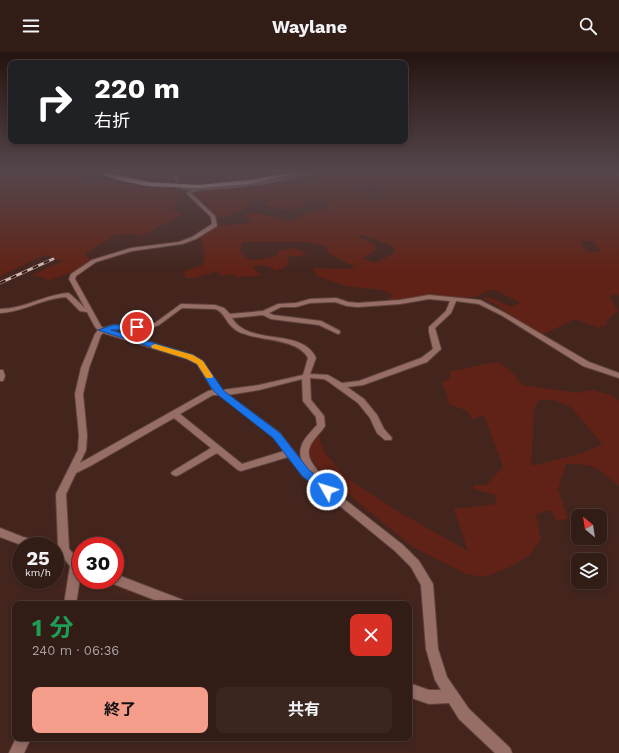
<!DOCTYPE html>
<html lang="ja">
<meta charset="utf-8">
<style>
:root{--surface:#321c16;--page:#3a251f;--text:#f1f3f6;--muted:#a8a1a1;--line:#4d3a35;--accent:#f49d8b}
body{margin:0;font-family:"Work Sans","Noto Sans JP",sans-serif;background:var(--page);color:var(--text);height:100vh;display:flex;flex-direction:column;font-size:15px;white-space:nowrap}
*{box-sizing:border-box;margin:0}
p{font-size:13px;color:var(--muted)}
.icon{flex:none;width:22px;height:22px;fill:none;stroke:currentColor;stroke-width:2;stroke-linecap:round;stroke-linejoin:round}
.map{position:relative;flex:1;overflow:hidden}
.side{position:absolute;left:12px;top:549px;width:400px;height:140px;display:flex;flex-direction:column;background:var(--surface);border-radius:8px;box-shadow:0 2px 6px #0003,0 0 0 1px var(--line)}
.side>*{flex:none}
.guide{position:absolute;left:8px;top:8px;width:400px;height:84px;border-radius:8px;box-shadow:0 2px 6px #0003,0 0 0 1px var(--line);background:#202124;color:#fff;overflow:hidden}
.needle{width:26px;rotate:330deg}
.tools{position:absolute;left:571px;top:457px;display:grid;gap:8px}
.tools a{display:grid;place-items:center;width:36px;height:36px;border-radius:8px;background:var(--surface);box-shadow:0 2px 6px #0003,0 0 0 1px var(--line);font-size:20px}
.speed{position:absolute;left:12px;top:485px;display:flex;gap:8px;font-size:20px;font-weight:700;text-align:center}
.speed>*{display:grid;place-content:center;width:52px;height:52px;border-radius:50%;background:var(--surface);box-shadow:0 2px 6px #0003,0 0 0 1px var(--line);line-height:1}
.speed small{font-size:10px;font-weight:400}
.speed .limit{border:6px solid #d22;background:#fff;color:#111}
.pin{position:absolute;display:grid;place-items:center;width:34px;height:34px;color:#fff;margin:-17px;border:2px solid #fff;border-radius:50%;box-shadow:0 1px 4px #0007}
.me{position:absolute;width:44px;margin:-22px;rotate:309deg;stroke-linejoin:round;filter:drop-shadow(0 0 3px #0008)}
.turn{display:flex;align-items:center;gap:14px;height:84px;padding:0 20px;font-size:18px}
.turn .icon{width:52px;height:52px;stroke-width:2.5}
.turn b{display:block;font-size:28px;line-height:34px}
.round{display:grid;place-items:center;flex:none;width:42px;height:42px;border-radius:8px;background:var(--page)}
.head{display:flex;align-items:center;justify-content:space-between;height:68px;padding:0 20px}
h1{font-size:24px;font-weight:700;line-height:30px;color:#1e9e55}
.action{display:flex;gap:8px;margin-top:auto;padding:8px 20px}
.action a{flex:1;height:46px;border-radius:8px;background:var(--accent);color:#111;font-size:16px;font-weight:700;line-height:46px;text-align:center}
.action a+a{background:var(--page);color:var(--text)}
header{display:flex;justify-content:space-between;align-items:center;height:52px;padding:0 20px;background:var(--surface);font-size:18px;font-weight:700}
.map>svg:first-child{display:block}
.green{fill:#602216;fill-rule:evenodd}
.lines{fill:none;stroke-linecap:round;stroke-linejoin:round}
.minor-casing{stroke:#60443d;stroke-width:2}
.motorway-casing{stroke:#60443d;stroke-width:2}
.minor{fill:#966e66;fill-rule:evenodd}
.motorway{fill:#f2ded9;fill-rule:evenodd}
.rail-casing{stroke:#d1bab5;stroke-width:3}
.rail{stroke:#381b15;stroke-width:2;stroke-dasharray:6;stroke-linecap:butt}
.route{fill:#1a73e8;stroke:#114b97}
.slow{fill:#f59e0b}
</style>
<header><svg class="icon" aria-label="menu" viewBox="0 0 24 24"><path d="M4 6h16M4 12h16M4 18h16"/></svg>Waylane<svg class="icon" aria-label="search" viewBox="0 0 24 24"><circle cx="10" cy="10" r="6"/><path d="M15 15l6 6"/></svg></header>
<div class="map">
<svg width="619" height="701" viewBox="0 0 619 701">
<rect width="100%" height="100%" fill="#43251e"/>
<path class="green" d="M0 121H73L77 125 140 134 168 135 183 140 172 158 182 162 140 185 137 182 114 183 85 202 91 208 74 219 50 228 32 223 63 209 45 203 0 224Z
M121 121H166L173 129 134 125Z
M233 121H272L253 125 221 128Z
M344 121H614L619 125V244L617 242 609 244 618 259 608 267 606 273 598 276 575 267 542 283 518 269 495 252 483 247 488 245 512 255 520 250 493 237 474 245 451 246 432 243 400 248H388L393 243 383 238 345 234 317 224 312 216 351 217 355 215 328 201 326 194 309 190H242L240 200C250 213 263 207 277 204L279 199 295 196 308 203 288 205 287 214 276 219C269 214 262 211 253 215L261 224 234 225 237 222 221 224 218 219 194 226H185V219L203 213 204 202 200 184 219 174 249 171 252 169 249 165H241L253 160 290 169 311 159 326 157 330 150 321 147 310 149 291 159 262 153 268 149 261 146 248 151 243 158 227 165H217L208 155 211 152 202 149 192 142 204 138H235L267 134 278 129 292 126H321ZM367 133 381 135 382 143 388 146 377 148 365 145 371 142 369 139 361 138 358 136ZM363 183 390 193 396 200 375 211 363 207 376 198 374 192 356 184ZM580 189H593L600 200 587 199Z
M498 310 510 318 523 333 577 341 592 338 611 343 619 349V434C598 416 595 411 566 412L558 437 568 467 556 468 551 458 536 462 541 487 530 503 510 515 485 525 466 522 413 495 321 420 309 403 311 392 319 384 324 400 348 427 404 463 468 499 454 457 496 452V443L474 437 473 433H486L503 415 484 363 472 367 467 359 449 352 446 339 442 331 450 326 451 319C467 317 482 312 498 310ZM539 348H554L571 355 602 392 583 401 531 414 534 357Z"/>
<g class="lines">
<g class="minor-casing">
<path id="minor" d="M172 121H176L179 130H177Z
M308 121H317L265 132 232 136 201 138 191 141 215 164 217 174 196 187 182 192 132 199 96 210 76 224 75 227 101 274 103 276 113 273H148L155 271 181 252 215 253 224 256 230 262 263 259 278 252 296 251 310 247 336 246 348 250 358 251 400 248 429 243 480 248 505 261 589 310 619 321V326L583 314 501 263 479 252 456 249 451 261 435 276 441 297 427 310 363 333 347 335 364 347 377 363 384 377 392 386 391 388H385L377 381 370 366 358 351 329 330 324 327 310 326 311 348 324 364 325 374C318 385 303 394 311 409 314 415 319 419 322 425L320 428 403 493 419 509 433 532 438 597 447 625 469 657 510 696 512 701H495L459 667 449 651 429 652 409 645V631L429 638H441L435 628 426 597 421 533 411 515 395 499 302 423 288 405 241 419 238 418 217 401 179 423 176 424 173 423 171 421 173 419 211 396 174 366 92 413 76 421 66 442 69 497 81 510V520L76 552H64L70 514 61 503 55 502V494H51L55 492 58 493 56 442 78 398 79 383 75 342 81 316 95 282 98 278 95 275 87 260 80 259 66 245C43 246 24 260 0 261V257C24 257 44 243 68 241L70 242 85 256 69 227 71 222 92 208 131 196 179 190 192 185 212 172 211 165 186 141 193 138 182 137 181 135 232 134 265 129ZM429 247 450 249 446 259 429 275V280L433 297 421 306 359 329 342 331 328 323 310 322 316 306C302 275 249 295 232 266L263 263 271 267 319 273 338 282 340 281V279L321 269 273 263 269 261 281 255H296L310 251 335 250 347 254 358 255 400 252ZM182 256 215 257C224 260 225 268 231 274 235 278 240 281 245 282 263 289 298 287 308 306L303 323 259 333 222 338 219 335 203 309 193 303 109 278 151 276 159 273ZM103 281 187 307 197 312 213 338 208 339 80 411 86 398 87 383 83 342 89 316 101 283ZM302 327 303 349 316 365 317 373C306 385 295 395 303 411L280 381 228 343 259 338ZM213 343H219L274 385 284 399 242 412 180 362Z
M615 121H619V124Z
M0 318H3L5 324 3 329H0Z
M0 476 23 485 48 491 49 494H24L0 485Z
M115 522 183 548 185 552H165L111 531 110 528H115Z
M16 686H31L24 701H9Z"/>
</g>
<g class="motorway-casing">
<path id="motorway" d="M98 121H108L148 130 198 133 249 128 288 121H300L249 132 198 136 148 134 122 129Z"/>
</g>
<use href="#minor" class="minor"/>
<use href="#motorway" class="motorway"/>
<g class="rail-casing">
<path id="rail" d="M0 231 53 207"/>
</g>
<use href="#rail" class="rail"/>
</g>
<linearGradient id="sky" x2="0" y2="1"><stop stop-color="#251410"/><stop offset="0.55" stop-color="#55464c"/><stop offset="1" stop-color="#55464c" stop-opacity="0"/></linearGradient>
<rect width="619" height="219" fill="url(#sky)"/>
<path class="route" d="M113 273H139L141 275 137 277 111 278 193 303 203 309 224 339 280 381 309 418 330 435 332 438 330 441 327 442 323 441 302 424 273 386 218 343 212 337 197 312 187 307 98 278Z"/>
<path class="slow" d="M155 292 193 303 203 309 213 324 212 326H206L197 312 187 307 152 296 151 294Z"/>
</svg>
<div class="tools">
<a><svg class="needle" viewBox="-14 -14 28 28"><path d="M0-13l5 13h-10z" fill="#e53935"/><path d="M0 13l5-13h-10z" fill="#a8a1a1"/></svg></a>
<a><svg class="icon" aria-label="layers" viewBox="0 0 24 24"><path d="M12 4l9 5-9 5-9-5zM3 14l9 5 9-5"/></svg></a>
</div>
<div class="speed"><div>25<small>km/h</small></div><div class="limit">30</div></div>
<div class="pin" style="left:137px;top:275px;background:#d93025"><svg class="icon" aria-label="arrive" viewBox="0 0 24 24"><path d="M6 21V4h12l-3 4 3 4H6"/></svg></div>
<svg class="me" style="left:327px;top:438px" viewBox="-20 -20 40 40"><circle r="17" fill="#1a73e8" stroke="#fff" stroke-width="3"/><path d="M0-11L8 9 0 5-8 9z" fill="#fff"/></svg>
<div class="guide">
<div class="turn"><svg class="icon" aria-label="right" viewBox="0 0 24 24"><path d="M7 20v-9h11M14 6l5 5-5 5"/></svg><div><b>220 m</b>右折</div></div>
</div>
<section class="side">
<div class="head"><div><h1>1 分</h1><p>240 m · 06:36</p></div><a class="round" style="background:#d93025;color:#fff"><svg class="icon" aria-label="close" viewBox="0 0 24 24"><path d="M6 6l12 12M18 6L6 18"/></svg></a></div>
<div class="action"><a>終了</a><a>共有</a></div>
</section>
</div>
